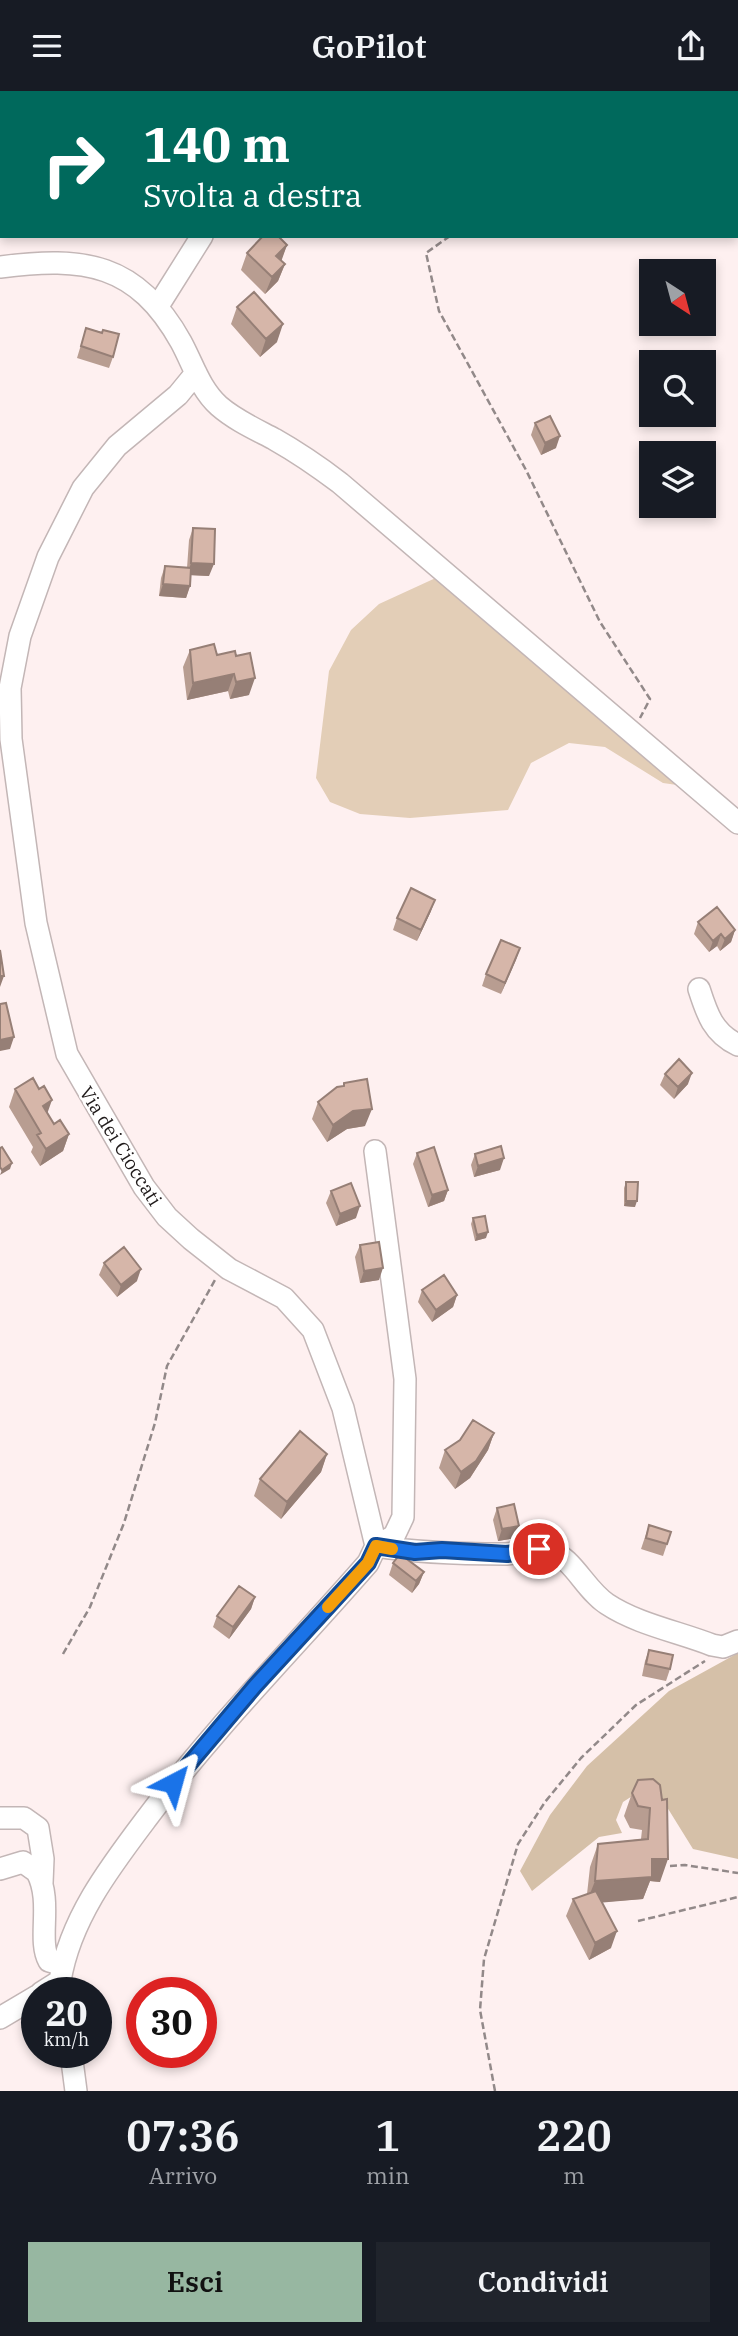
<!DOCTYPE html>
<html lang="it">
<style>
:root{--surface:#171b24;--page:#20242c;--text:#f1f3f6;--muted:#9ea1a6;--accent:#97b7a1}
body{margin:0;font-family:"IBM Plex Serif",serif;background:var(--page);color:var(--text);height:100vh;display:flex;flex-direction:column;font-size:26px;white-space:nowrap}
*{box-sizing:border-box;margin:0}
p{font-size:23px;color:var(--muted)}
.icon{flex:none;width:38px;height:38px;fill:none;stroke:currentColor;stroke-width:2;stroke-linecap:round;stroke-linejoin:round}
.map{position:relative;height:2000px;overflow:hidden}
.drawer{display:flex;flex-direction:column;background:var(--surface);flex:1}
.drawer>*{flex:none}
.banner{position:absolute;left:0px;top:0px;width:738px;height:147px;box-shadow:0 4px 10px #0003;background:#00695c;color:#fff;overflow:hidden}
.needle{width:46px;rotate:144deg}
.tools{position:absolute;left:639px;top:168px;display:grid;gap:14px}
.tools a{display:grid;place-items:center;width:77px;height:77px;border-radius:0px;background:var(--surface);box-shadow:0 4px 10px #0003;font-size:35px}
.speed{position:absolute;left:21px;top:1886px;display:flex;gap:14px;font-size:35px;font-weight:700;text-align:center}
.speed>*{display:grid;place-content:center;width:91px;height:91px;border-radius:50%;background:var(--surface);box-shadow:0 4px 10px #0003;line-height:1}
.speed small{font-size:18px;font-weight:400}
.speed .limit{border:10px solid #d22;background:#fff;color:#111}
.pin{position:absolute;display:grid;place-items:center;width:60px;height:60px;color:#fff;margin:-30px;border:4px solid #fff;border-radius:50%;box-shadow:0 2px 7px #0007}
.me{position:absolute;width:77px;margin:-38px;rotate:39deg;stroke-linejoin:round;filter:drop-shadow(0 0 5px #0008)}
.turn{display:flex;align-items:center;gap:24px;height:147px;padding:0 28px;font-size:32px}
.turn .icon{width:91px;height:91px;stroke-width:2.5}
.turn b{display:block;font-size:49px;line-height:60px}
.eta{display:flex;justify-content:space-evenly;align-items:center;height:119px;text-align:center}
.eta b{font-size:42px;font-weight:600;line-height:49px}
.action{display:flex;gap:14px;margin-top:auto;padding:14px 28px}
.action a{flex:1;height:80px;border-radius:0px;background:var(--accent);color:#111;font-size:28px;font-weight:600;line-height:80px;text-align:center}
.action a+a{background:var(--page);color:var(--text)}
header{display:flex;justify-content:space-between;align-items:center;height:91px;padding:0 28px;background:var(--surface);font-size:32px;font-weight:600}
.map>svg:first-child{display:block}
.green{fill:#e3ceb7}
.forest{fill:#d5c0a8}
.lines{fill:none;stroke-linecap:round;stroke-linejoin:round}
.minor-casing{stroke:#c3b6b6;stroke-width:24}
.path{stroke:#928989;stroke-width:2.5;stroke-dasharray:7 3.5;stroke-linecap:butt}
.minor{stroke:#fff;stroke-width:21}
.wall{fill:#b89d91}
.shaded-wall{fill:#967f76}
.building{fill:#d6b6a9;stroke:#967f76;stroke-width:2}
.route-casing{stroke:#114b97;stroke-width:18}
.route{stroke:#1a73e8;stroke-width:12}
.slow{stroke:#f59e0b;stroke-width:12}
.labels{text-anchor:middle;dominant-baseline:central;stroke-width:5;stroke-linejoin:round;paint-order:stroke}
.street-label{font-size:19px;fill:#201b1b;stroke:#fff}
</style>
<header><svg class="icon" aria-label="menu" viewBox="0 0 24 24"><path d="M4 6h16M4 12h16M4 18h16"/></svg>GoPilot<svg class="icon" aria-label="share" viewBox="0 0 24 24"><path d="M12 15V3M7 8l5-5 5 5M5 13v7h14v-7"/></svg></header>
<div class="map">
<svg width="738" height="2000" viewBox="0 0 738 2000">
<rect width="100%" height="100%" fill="#fef0f0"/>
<path class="green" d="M440 485 677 694 663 692 605 656 569 652 531 672 508 719 410 727 360 723 330 711 316 687 329 580 351 539 379 513Z"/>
<path class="forest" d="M738 1562V1768L693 1758 662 1708 640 1700 623 1711 616 1729 622 1742 599 1746 532 1800 520 1780 550 1724 587 1675 669 1600Z"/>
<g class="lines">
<g class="minor-casing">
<path id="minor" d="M264 2 265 0
M0 176C84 165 137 172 181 251 193 273 200 298 219 315 235 329 255 338 274 348 297 361 319 376 340 392L738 732
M158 215 202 145
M699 898C707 923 713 942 738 954
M375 1060 405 1288 403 1426 394 1445 376 1455
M376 1455C417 1462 463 1463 505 1463 519 1463 534 1455 548 1459 573 1466 585 1499 607 1513 637 1533 679 1541 712 1554L723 1556 738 1550
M0 1727H24L38 1737 43 1768 42 1792
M0 1778 23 1771 37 1781C53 1811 37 1848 49 1870L63 1874
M41 1902 60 1890C70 1828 110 1776 147 1727 215 1636 294 1557 368 1472L376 1455 343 1317 313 1239 284 1207 229 1178 191 1148 167 1126 144 1096 67 963 36 832 11 648 10 597 20 545 48 466 83 397 117 355 178 304 196 282
M0 1927 37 1905
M71 1962 76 2000"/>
</g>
<path class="path" d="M486 2 487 0
M450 145 426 162 439 220 526 379 600 531 650 608 640 627
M63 1563 90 1516 124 1432 155 1332 167 1275 215 1189
M670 1775 685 1774 738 1782
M638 1830 738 1806
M495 2000 480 1919 484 1868 518 1753 545 1711 581 1667 636 1614 705 1570"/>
<use href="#minor" class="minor"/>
</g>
<path class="wall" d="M287 154 281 169 285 173 278 190 265 203 241 179 247 162Z
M237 216 277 251 260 266 231 233Z
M86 237 102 241 103 239 113 266 109 277 77 267Z
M535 332 556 357 541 364 531 344Z
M193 437 209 485 191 484 190 495 186 507 159 505 161 487 165 475 187 477 189 449Z
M190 559 217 564 235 560 249 604 230 608 228 600 187 609 183 576Z
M431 820 417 850 393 839 397 827Z
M698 831 735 839 731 851 720 860 717 855 709 861 694 843Z
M520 857 501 903 482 895 486 883Z
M665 983 688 993 674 1008 660 994Z
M344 992 365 1035 347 1038 327 1051 312 1028 318 1011 343 995Z
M15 998 47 1022 54 1033 69 1043 63 1060 40 1075 31 1061 33 1056 9 1016Z
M417 1062 448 1099 444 1110 428 1116 413 1073Z
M475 1063 500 1079 474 1086 471 1074Z
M626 1091 635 1116 624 1115V1097Z
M331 1100 356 1127 336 1135 326 1112Z
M473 1127 486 1147 475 1150 471 1133Z
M360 1154 379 1189 360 1192 355 1166Z
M104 1172 137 1190 117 1206 99 1184Z
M422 1199 457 1204 453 1216 432 1231 418 1211Z
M494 1342 488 1359 470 1387 455 1398 439 1377 445 1359Z
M327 1363 321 1381 281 1428 254 1405 260 1388Z
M497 1417 515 1447 498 1450 493 1429Z
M649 1434 671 1441 663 1465 641 1458Z
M393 1472 424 1481 419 1493 412 1502 389 1484Z
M255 1506 251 1518 229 1548 213 1536 217 1525Z
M649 1559 670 1578 666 1590 642 1585 645 1570Z
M653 1688 660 1791 650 1790 643 1808 602 1811 611 1857 589 1869 566 1825 573 1808 587 1803 590 1776 598 1753 641 1748 642 1739 630 1737 624 1725 632 1702Z"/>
<path class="shaded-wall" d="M287 154 281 171 276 165Z
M285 173 278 190 265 203 272 186Z
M283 233 277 251 260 266 266 248Z
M560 345 556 357 541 364 545 352Z
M191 472 214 473 209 485 187 484Z
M163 493 190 495 186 507 159 505Z
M234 583 228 600 187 609 193 592Z
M255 587 249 604 230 608 236 591Z
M435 809 431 820 417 850 421 839Z
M735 839 731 851 720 860 725 848Z
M721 843 717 855 709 861 713 850Z
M520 857 516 869 501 903 505 892Z
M0 885H4L0 896Z
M14 946 10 958 0 960V949Z
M692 982 688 993 674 1008 678 996Z
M52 1009 46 1026 43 1015Z
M372 1018 365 1035 347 1038 327 1051 333 1034 353 1020Z
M69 1043 63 1060 40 1075 46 1058Z
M504 1067 500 1079 474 1086 478 1075Z
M12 1072 10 1078 0 1084 2 1079Z
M448 1099 444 1110 428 1116 432 1104Z
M626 1110H637L635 1116 624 1115Z
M360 1115 356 1127 336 1135 340 1123Z
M488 1141 486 1147 475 1150 477 1144Z
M383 1177 379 1189 360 1192 364 1180Z
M141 1178 137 1190 117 1206 121 1194Z
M457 1204 453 1216 432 1231 436 1219Z
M494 1342 488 1359 470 1387 455 1398 461 1381Z
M327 1363 321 1381 281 1428 287 1411Z
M519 1435 515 1447 498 1450 502 1438Z
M424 1481 419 1493 412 1502 416 1490Z
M255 1506 251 1518 229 1548 233 1536Z
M652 1768H668L660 1791 650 1790 643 1808 586 1813 595 1790Z
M617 1840 611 1857 589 1869 595 1852Z"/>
<path class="building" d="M263 145H278L287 154 276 165 285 173 272 186 247 162Z
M254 201 283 233 266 248 237 216Z
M86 237 102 242 103 239 119 243 113 266 81 255Z
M550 325 560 345 545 352 535 332Z
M193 437 215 438 214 473 191 472Z
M165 475 191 477 190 495 163 493Z
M214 553 217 564 235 560 236 565 250 562 255 587 236 591 234 583 193 592 190 559Z
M411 797 435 809 421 839 397 827Z
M717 816 735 839 725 848 721 843 713 850 698 831Z
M501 849 520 857 505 892 486 883Z
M0 859 4 885H0Z
M6 912 14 946 0 949V913Z
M679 968 692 982 678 996 665 983Z
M33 987 39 998 44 995 52 1009 43 1015 54 1033 60 1029 69 1043 46 1058 37 1044 41 1042 15 998Z
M367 988 372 1018 353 1020 333 1034 318 1011 337 996 344 995V992Z
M501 1055 504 1067 478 1075 475 1063Z
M2 1056 12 1072 2 1079 0 1076V1057Z
M434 1056 448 1099 432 1104 417 1062Z
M626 1091H638L637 1110H626Z
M351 1092 360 1115 340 1123 331 1100Z
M485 1125 488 1141 477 1144 473 1127Z
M379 1151 383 1177 364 1180 360 1154Z
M124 1156 141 1178 121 1194 104 1172Z
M444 1184 457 1204 436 1219 422 1199Z
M473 1329 494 1342 476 1370 461 1381 445 1359 460 1349Z
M300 1340 327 1363 287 1411 260 1388Z
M514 1413 519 1435 502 1438 497 1417Z
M649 1434 671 1441 667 1453 646 1447Z
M400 1463 424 1481 416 1490 393 1472Z
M239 1495 255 1506 233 1536 217 1525Z
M649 1559 673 1564 670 1578 646 1573Z
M653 1688 660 1694 662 1709 667 1708 668 1768H652V1786L595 1790 598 1753 648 1748 650 1717 638 1715 632 1702 638 1689Z
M596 1800 617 1840 595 1852 573 1808Z"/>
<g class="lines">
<g class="route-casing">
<path id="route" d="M173 1692 255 1595 368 1472 376 1455 415 1461 442 1459 507 1463 539 1458"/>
</g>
<use href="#route" class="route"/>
<path class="slow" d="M328 1516 368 1472 376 1455 392 1458"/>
</g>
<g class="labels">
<g class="street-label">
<text transform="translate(121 1055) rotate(58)">Via dei Cioccati</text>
</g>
</g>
</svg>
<div class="tools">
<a><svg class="needle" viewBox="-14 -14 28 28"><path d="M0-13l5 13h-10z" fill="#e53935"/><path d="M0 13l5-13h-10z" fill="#9ea1a6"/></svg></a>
<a><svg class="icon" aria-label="search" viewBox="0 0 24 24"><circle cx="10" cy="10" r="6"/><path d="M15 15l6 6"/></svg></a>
<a><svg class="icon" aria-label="layers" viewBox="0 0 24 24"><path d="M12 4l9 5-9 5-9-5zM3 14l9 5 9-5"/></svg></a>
</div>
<div class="speed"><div>20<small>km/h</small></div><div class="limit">30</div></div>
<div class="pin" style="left:539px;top:1458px;background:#d93025"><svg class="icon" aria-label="arrive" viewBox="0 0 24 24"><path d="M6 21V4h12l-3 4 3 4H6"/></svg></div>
<svg class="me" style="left:173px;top:1692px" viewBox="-20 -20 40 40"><path d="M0-17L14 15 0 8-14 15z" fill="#1a73e8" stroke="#fff" stroke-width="4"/></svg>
<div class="banner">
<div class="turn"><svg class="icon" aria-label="right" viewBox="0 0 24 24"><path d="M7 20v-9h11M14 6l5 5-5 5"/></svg><div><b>140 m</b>Svolta a destra</div></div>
</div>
</div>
<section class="drawer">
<div class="eta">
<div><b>07:36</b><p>Arrivo</p></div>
<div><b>1</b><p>min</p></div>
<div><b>220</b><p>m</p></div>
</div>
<div class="action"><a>Esci</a><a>Condividi</a></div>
</section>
